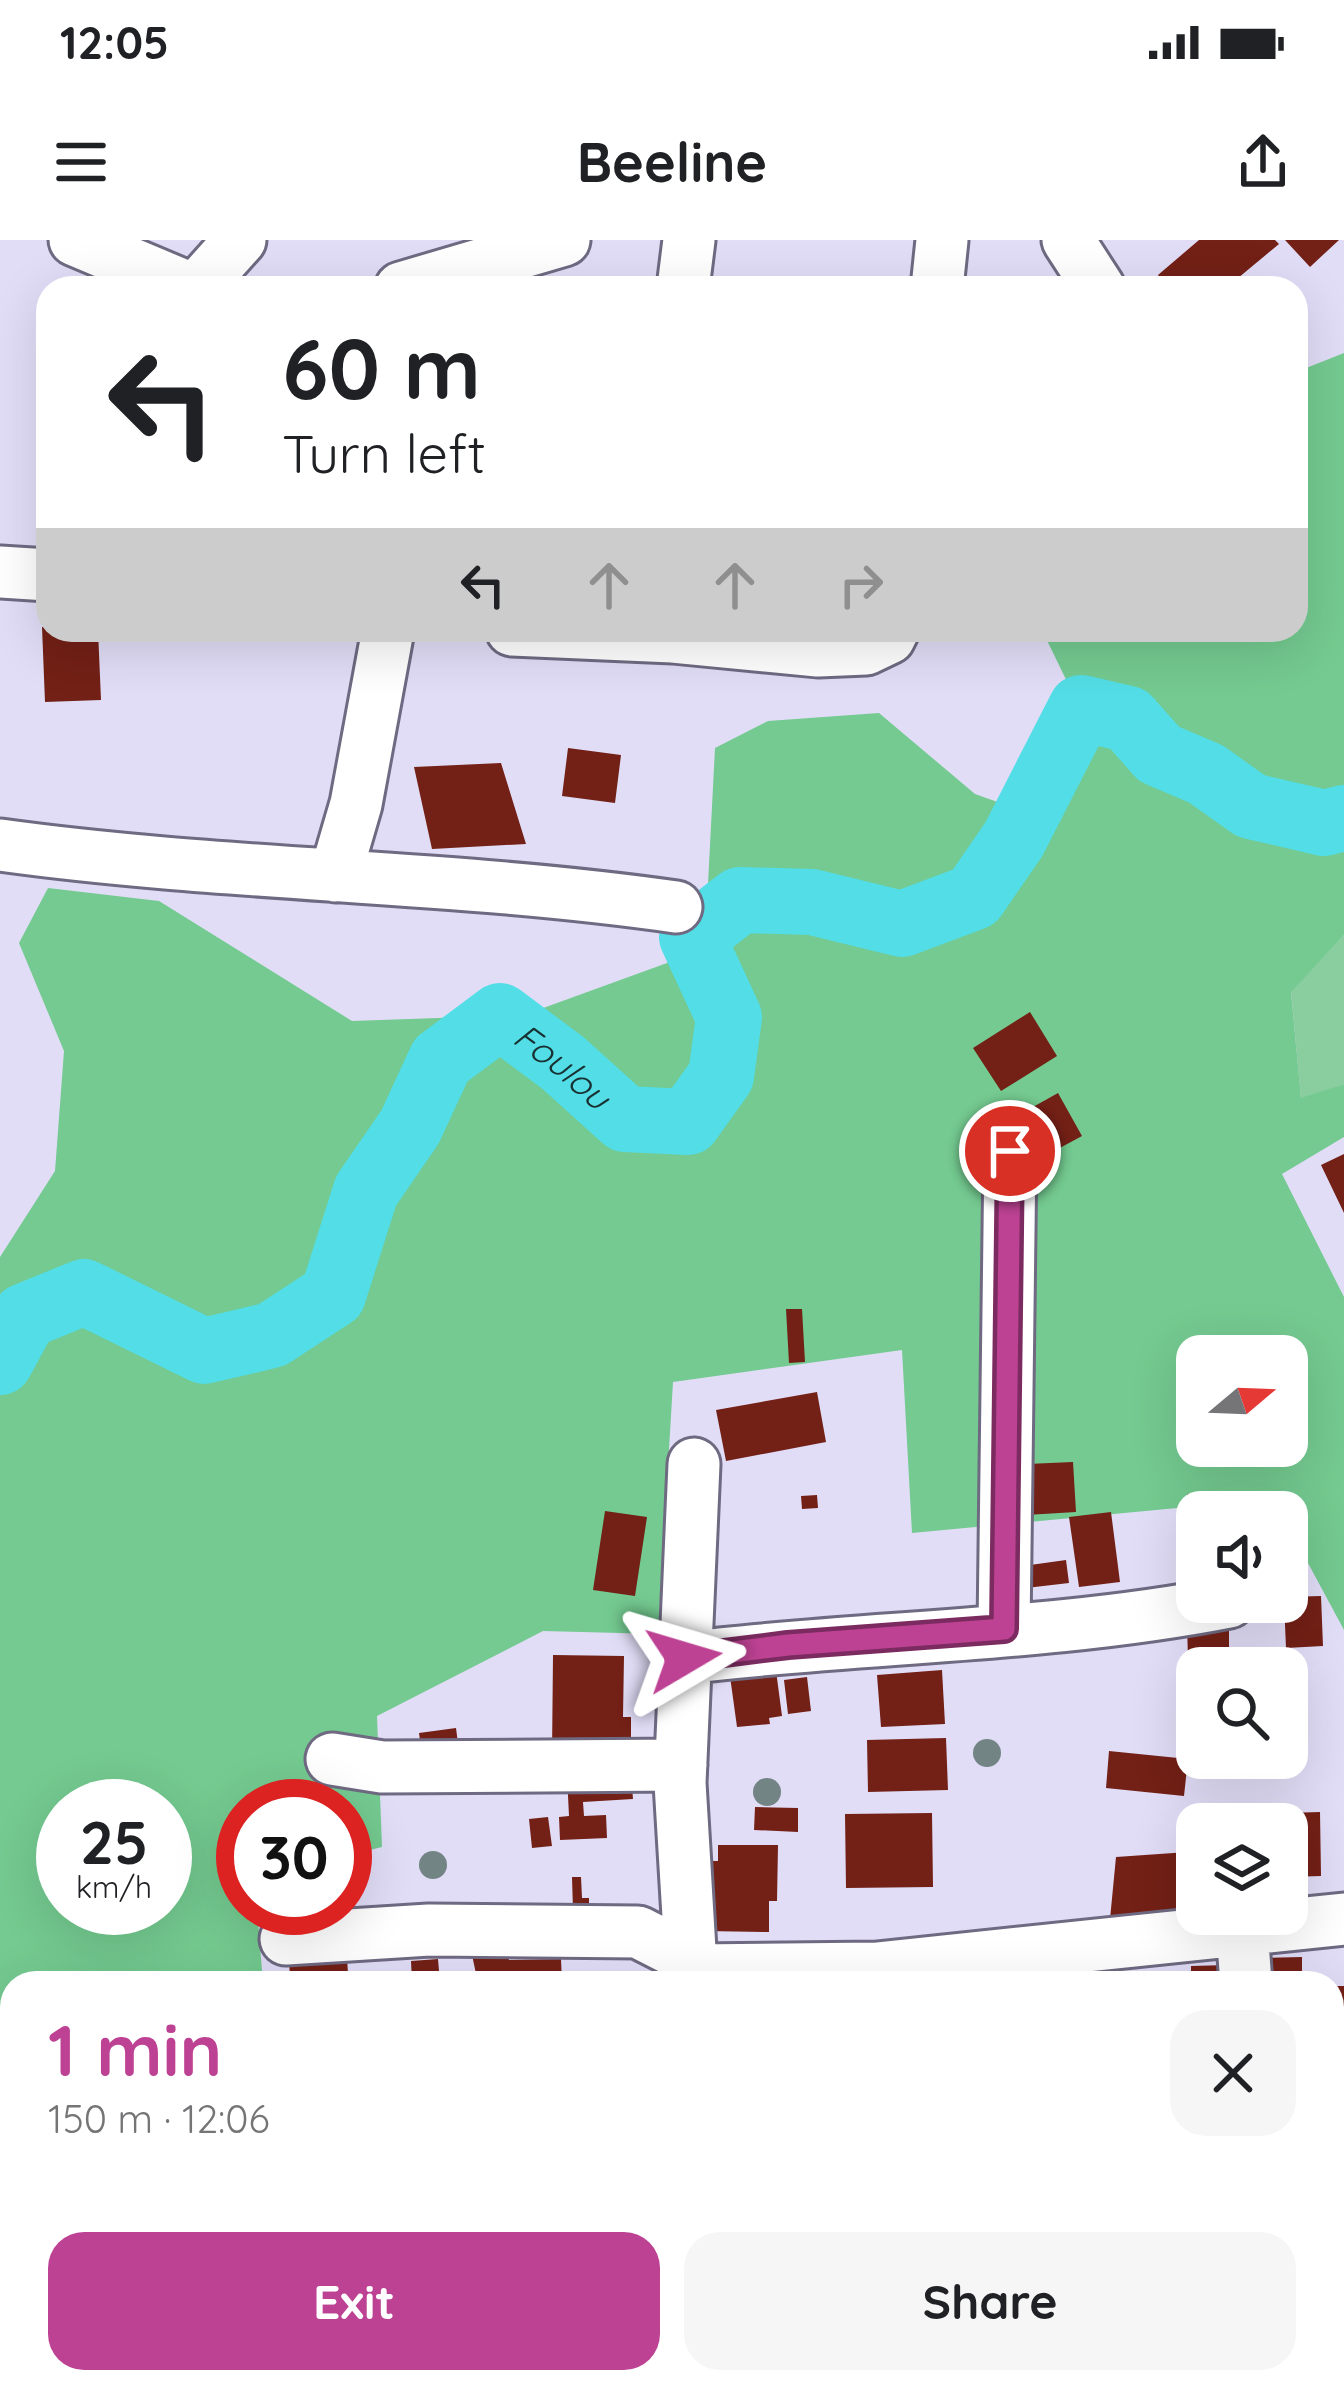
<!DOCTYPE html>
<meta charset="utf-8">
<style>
:root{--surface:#fff;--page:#f6f6f6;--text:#202124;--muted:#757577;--accent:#bd4293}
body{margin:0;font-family:Quicksand,sans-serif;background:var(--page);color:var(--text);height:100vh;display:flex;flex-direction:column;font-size:45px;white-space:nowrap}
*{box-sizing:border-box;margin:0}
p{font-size:39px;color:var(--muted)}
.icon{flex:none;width:66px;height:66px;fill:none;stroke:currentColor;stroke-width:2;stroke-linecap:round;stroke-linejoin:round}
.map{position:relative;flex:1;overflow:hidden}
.panel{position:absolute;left:0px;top:1731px;width:1344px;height:423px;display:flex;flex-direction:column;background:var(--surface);border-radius:36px 36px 0 0;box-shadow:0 12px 48px #0002}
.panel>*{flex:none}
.guide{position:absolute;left:36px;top:36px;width:1272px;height:366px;border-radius:36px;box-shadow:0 12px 48px #0002;background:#fff;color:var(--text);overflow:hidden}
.needle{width:78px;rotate:71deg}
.fabs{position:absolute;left:1176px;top:1095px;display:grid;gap:24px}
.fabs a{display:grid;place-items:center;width:132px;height:132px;border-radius:24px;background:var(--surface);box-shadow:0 12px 48px #0002;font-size:60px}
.speed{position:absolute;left:36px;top:1539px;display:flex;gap:24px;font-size:60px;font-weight:700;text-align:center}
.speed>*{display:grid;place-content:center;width:156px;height:156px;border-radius:50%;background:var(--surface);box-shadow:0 12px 48px #0002;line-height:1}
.speed small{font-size:30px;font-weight:400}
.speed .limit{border:18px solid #d22;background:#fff;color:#111}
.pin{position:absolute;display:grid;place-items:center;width:102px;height:102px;color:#fff;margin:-51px;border:6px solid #fff;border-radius:50%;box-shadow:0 3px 12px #0007}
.me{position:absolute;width:132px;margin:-66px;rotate:83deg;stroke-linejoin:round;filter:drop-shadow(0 0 9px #0008)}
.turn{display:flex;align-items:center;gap:42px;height:252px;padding:0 48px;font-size:54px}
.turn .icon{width:156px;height:156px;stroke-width:2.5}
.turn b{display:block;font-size:84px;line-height:102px}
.lanes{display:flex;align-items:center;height:114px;padding:0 48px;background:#0003;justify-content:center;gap:60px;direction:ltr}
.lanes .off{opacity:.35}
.round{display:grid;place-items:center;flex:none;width:126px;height:126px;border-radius:36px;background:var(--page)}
.headline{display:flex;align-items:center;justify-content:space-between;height:204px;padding:0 48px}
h1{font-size:72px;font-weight:800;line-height:90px;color:var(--accent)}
.action{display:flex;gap:24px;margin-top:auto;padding:24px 48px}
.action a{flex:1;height:138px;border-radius:36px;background:var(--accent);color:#fff;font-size:48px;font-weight:800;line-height:138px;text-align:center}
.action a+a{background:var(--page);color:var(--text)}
.status{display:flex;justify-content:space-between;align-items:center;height:84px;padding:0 60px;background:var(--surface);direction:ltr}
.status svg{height:33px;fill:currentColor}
header{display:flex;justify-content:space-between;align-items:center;height:156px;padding:0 48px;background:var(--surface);font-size:54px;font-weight:800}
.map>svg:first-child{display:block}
.green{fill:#8acd9e}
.forest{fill:#74ca90;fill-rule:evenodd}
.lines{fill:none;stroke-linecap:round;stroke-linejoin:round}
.river{stroke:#53dde6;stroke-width:66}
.building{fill:#732016}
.minor-casing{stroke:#6f6a82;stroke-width:57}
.minor{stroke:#fff;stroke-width:51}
.tree{fill:#728484}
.route-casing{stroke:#7b2b60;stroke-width:30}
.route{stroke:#bd4293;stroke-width:21}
.labels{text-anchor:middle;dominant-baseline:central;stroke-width:12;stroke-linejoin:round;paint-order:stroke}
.water-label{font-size:36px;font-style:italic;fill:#183031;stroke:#fff}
</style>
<div class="status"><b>12:05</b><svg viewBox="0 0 49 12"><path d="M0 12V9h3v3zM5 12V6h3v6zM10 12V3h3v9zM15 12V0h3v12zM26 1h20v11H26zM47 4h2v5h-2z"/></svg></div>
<header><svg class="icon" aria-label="menu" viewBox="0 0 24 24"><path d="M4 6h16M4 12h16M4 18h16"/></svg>Beeline<svg class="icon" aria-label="share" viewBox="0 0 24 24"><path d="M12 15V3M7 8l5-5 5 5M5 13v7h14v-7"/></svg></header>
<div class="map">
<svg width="1344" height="2153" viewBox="0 0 1344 2153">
<rect width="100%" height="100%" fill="#e1ddf7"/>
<path class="green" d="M1344 695V844L1301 859 1291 751Z
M170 2142H300L301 2153H165Z"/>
<path class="forest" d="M1344 113V695L1291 752 1301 858 1344 844V897L1282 934 1344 1057V1390L1287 1284V1272H1281L1273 1259 912 1293 902 1110 673 1142 658 1394 543 1391 377 1476 382 1607 345 1616V1566H243V1668H257L263 1743H12V2142H170L165 2153H0V1017L55 931 64 811 19 703 48 648 159 661 352 781 524 775 667 723 706 683 715 508 768 481 879 473 975 554 1031 574 1079 543 1088 485 1042 390H1296V132ZM1197 1116H1287V1206H1197ZM63 1566H165V1668H63Z"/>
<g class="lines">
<path class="river" id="s1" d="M0 1122 25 1076 84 1052 204 1111 272 1095 333 1055 366 951 410 887 441 820 500 776 563 823 625 879 688 882 721 836 729 777 692 697 740 660 812 662 902 684 974 657 1014 599 1081 468 1128 479 1159 514 1206 534 1251 566 1324 583 1344 578"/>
</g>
<path class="building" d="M1199 0H1275L1279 4 1226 48H1168L1158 35Z
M1285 0H1339L1310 27Z
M48 386V390H98L101 460 45 462 42 387Z
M568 508 621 515 615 563 562 556Z
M501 523 526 604 432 609 414 527Z
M1030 772 1057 816 1001 851 973 808Z
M1058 853 1082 896 1030 924 1006 882Z
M1344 914V973L1321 925Z
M786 1069H802L805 1122 789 1123Z
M817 1152 826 1202 726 1221 716 1170Z
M1073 1222 1076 1272 1026 1275 1005 1225Z
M1235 1251 1236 1272 1188 1275 1187 1254Z
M817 1255 818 1268 802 1269 801 1256Z
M605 1271 647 1277 635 1356 593 1350Z
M1111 1272 1120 1342 1079 1347 1069 1277Z
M1197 1279V1344H1193L1189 1280Z
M1066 1320 1069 1343 1026 1348 1023 1326Z
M1321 1356 1323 1406 1286 1408 1284 1362 1287 1357Z
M1229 1383V1420H1188L1187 1384Z
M553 1415 624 1416 623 1477H631V1520L552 1514Z
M775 1423 782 1476 769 1478 770 1484 737 1487 729 1429Z
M942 1430 945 1484 881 1487 877 1435Z
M807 1437 811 1471 788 1474 784 1440Z
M456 1488 460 1519 423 1524 419 1493Z
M946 1498 948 1550 868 1552 867 1500Z
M1109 1511 1188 1519 1184 1556 1106 1548Z
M631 1533 633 1559 583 1562 584 1576 606 1575 607 1598 560 1600 559 1577 569 1576 567 1535Z
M755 1567 798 1568V1592L754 1590Z
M1320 1572 1321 1636 1288 1637 1285 1573Z
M932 1573 933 1647 846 1648 845 1574Z
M548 1577 552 1606 532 1608 529 1579Z
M718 1605H778L777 1661H769V1692L704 1691 705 1621H718Z
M1188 1612 1183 1675 1110 1679 1116 1617Z
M572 1637H581L582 1658H589V1669L573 1670Z
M286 1668H344L348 1734 290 1738Z
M506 1708 509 1720 561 1719 562 1743H478L472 1715Z
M1302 1717V1743H1253V1718Z
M438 1719 440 1743H412L411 1721Z
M1228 1725 1229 1743H1191V1726Z
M348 1734V1743H321V1742Z
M1104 1735 1152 1738V1743H1103Z
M1332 1746H1344V1809H1332Z
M1343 1944 1344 2008 1332 2010V1945Z
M490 2142H588V2153H491Z
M602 2142H651L652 2153H602Z
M696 2142H747V2148L773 2146V2153H697Z"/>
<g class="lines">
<g class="minor-casing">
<path id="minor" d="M75 0 189 48
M1068 0 1099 48
M197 48 240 0
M401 48 564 0
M683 48 689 0
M937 48 942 0
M0 332 48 335
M512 390 673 397 818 411 866 409 889 398 893 390
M0 605C224 636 452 635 676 667
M335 636 356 564 388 390
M1004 1389 1010 911
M684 1418C865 1396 1049 1397 1229 1362
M332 1519 382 1527 681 1525
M1242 1690 1246 1743
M286 1699 429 1690 638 1692 693 1720
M694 1730 877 1728 1344 1679
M692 1743 680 1543 694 1224
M1332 2045 1344 2044
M967 2142 968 2153
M1251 2142 1256 2153
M662 2153 663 2142
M1031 2153 1060 2142"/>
</g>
<use href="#minor" class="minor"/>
</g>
<g class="tree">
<circle cx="987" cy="1513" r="14"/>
<circle cx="767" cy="1552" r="14"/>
<circle cx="433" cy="1625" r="14"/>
</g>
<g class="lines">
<g class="route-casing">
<path id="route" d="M684 1418 788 1405 1004 1389 1010 911"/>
</g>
<use href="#route" class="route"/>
</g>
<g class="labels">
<g class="water-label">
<text stroke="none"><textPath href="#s1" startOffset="807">Foulou</textPath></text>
</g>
</g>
</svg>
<div class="fabs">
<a><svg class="needle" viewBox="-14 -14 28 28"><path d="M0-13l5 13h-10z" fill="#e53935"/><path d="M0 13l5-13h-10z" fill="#757577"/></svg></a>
<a><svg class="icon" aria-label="sound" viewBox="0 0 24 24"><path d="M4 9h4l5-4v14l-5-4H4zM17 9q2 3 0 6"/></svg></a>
<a><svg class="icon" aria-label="search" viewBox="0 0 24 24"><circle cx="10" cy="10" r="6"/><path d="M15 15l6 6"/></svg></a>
<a><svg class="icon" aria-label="layers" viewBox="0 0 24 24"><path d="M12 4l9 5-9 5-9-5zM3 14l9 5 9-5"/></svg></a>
</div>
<div class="speed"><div>25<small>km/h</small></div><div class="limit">30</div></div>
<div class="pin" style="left:1010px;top:911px;background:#d93025"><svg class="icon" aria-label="arrive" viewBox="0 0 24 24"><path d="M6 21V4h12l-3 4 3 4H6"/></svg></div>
<svg class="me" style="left:684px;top:1418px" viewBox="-20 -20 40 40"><path d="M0-17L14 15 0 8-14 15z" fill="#bd4293" stroke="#fff" stroke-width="4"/></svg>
<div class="guide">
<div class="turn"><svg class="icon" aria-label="left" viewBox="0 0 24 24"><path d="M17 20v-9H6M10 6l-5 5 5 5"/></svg><div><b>60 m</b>Turn left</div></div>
<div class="lanes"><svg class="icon" aria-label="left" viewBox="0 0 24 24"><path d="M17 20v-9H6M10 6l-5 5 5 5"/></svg><svg class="icon off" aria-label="ahead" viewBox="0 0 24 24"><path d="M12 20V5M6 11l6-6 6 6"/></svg><svg class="icon off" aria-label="ahead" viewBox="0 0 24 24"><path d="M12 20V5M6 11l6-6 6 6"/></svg><svg class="icon off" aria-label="right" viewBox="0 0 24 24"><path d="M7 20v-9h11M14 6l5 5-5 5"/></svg></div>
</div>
<section class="panel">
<div class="headline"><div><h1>1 min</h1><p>150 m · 12:06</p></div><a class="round"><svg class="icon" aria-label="close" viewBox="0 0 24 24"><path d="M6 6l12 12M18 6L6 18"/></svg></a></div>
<div class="action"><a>Exit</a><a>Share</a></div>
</section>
</div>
